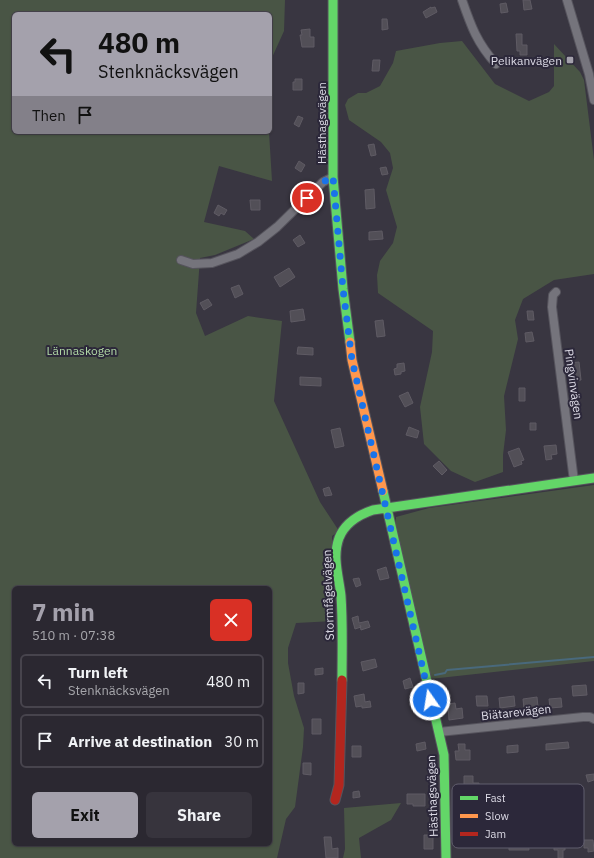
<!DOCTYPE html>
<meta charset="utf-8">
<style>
:root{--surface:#2b2831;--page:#37343d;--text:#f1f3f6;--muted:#a6a6ab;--line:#47444d;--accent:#a4a1ac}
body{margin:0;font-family:"IBM Plex Sans",sans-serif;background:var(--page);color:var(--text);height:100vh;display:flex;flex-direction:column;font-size:15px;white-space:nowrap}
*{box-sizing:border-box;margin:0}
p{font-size:13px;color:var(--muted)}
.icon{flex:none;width:22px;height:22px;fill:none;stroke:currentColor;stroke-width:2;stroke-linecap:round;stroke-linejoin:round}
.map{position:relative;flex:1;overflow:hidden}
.details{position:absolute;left:12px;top:586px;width:260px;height:260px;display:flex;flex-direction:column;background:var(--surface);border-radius:6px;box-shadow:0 1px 3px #0004,0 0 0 1px var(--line)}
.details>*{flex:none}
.top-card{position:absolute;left:12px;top:12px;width:260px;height:122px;border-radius:6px;box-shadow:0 1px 3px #0004,0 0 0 1px var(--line);background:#a4a1ac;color:#111;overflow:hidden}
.pin{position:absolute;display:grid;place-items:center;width:34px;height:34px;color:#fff;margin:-17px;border:2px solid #fff;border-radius:50%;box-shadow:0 1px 4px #0007}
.me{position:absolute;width:44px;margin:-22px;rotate:347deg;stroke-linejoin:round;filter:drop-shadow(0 0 3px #0008)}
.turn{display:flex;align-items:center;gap:14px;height:84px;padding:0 20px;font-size:18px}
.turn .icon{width:52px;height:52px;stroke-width:2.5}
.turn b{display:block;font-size:28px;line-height:34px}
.then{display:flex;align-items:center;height:38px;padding:0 20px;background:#0003;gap:8px;font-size:15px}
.round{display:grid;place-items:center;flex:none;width:42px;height:42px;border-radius:6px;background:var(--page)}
.overview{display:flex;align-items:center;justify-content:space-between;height:68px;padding:0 20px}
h1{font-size:24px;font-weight:800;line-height:30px;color:var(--accent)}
.action{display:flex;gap:8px;margin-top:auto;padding:8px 20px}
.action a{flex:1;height:46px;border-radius:6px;background:var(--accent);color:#111;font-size:16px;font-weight:800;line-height:46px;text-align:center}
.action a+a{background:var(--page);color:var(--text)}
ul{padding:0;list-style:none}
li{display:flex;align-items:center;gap:12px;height:54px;margin:0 8px 6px;padding:0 12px;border:2px solid var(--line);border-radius:6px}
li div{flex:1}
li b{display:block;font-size:15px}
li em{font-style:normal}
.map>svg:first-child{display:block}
.green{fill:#495545;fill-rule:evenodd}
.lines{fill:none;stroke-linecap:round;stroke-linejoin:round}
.stream{stroke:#49697c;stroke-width:2}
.building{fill:#524f57;stroke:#5f5b64}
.street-casing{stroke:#56545d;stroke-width:10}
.fast-casing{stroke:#56545d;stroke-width:11}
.slow-casing{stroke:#56545d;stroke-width:11}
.jam-casing{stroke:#56545d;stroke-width:11}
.street{stroke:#75747c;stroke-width:8}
.fast{stroke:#63d668;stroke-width:9}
.slow{stroke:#ff974d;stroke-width:9}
.jam{stroke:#b3261e;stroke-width:9}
.route{stroke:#1a73e8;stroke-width:7;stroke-dasharray:0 12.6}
.poi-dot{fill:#a4a1ac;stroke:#2c283a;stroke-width:1.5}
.labels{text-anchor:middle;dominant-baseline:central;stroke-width:4;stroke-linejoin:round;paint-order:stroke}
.poi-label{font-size:12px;fill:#dddbe6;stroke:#2c283a;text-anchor:end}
.street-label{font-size:12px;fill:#dddbe6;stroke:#2c283a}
.park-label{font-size:12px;fill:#b2daa6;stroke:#2c283a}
.key{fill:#2c283a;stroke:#615e6e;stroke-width:1}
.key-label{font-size:11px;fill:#dddbe6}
</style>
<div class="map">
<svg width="594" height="858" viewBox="0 0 594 858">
<rect width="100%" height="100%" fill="#393641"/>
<path class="green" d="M0 0H285L284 31 270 62V14H14V132H269L272 181 219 166 204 222 245 231 254 239 215 255 200 258 196 313 205 336 248 316 282 321 274 401 320 502 339 531 332 536 334 621 296 623 288 648V663L294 696 304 728 303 747 295 807 286 819 277 858H0ZM14 588H270V844H14Z
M462 41 495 84 529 101 549 92 554 86V44L580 72 584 80 594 160V274L554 280 523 299 515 320 518 339 504 396 506 430 503 455V472L475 482 451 471 424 444 420 407 432 352 433 331 378 293 377 275 380 261 393 243 397 227 386 190 393 168 390 153 381 142 349 120 345 105 348 99 358 93H366L380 86 393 63 396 51 440 43Z
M594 485V661L430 679 396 529V517L429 508Z
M401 803 391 820 359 838 361 858H343L345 849 344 808Z"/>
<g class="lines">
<path class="stream" d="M435 675 445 673 447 670 594 657"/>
</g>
<path class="building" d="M523 0H530L532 9 524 10Z
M506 3 508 12 501 13 500 4Z
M431 7V8L435 7 437 12 426 18 423 12Z
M382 19H387L388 29 382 30Z
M310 29V37H314V47H302L300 35H302L301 30Z
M516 34H522V45H527V55H520V51H517Z
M373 60H380L379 71H372Z
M295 79H302V90H293V82H295Z
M298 116 303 118 299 127 294 124Z
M374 144 376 155 371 156 368 145Z
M299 161 305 165 301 172 295 168Z
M386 167 388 174 382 175 380 168Z
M374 189 375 208 366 209 365 190Z
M250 200H260V210H251Z
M218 205 227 210 224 215 221 213 219 216 214 213Z
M382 231 383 239 369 240V232Z
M300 235 305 243 298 247 293 240Z
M289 268 295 277 280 287 274 277Z
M239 285 243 294 235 298 231 288Z
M208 299 212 305 204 310 200 303Z
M303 309 305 320 291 322 290 311Z
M527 311H533L534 320H528Z
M383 320 385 336 377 337 375 321Z
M532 332 534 341 526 342 525 333Z
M298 347 313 348V355L297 354Z
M579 362 581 380 572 381 569 363Z
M404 363 405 371 401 372V374L395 375 394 369 397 368V364Z
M300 377 321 378V386L300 385Z
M519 388H525V401H519Z
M408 392 413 403 405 407 399 396Z
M530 423H536V430H530Z
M409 427 419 431 417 438 406 435Z
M340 428 344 446 335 448 331 430Z
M556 445 557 454 551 455 552 459 546 460 544 446Z
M519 448 524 460 521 461 522 464 514 467 508 452Z
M439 461 447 470 442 475 433 466Z
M329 487 332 495 325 496 323 489Z
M386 567 389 578 380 580 377 570Z
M359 578 361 585 356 587 353 579Z
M358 616 359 623 368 621 370 627 361 630 360 625 361 627 355 629 352 618Z
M375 659 377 667 363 671 361 662Z
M323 668V674L315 675V669Z
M410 678 413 687 405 689 403 681Z
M298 683H304V693L298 694Z
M586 685 587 695 573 696 572 686Z
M364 694 365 702 370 701 371 707 362 708V706L356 707 354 696Z
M476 696H487L488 706H477Z
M514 696 515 706 500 708 499 698Z
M537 697 538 707 524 709 523 699Z
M561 698 562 707 550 708 549 699Z
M455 703 456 709 462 708 463 718 449 720 448 704Z
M312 719H321V734H312Z
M425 742 426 749 417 751 416 744Z
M568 742 569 748 546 750V744Z
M458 744H465V750H470V760H456L455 751H459Z
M518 745V752L507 753V746Z
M352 746H361V757H352Z
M303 763H311V775L303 774Z
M594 774V780L588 782 586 775Z
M464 776H473V783H479V791L464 792Z
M359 791 360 797 353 798V792Z
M407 794H425V806H413V804H407Z
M424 835H433V849H424Z
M324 837H331L332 849 338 848V858H326Z
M528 840 529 850H509V841Z
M584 840H593L594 851 588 852V848H584Z
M554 843H565V850H563V858H558V850H554Z"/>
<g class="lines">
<g class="street-casing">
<path id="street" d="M462 0C471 26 477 43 496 64
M567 0 589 74 594 100
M181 260 193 264 212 263 238 254 258 242 277 227 323 182 333 177
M556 292 553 295 552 307 574 481
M439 732 583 717H590L594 719"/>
</g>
<g class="fast-casing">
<path id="fast" d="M333 0V177L343 289 350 342
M383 491 444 755 446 858
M342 680C342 652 343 624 341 596 339 577 332 557 339 538 345 523 358 515 373 510L594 478"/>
</g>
<g class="slow-casing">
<path id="slow" d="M350 342 352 360 383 491"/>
</g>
<g class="jam-casing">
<path id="jam" d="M335 800 339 785 342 680"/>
</g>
<use href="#street" class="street"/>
<use href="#fast" class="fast"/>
<use href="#slow" class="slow"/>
<use href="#jam" class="jam"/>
</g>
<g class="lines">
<path class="route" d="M307 198 323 182 333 177 343 289 352 360 430 700"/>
</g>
<rect class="poi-dot" x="566" y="56" width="8" height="8" rx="2"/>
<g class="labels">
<g class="poi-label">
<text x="562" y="60">Pelikanvägen</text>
</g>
<g class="street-label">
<text transform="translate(321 123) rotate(-90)">Hästhagsvägen</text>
<text transform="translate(574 384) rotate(82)">Pingvinvägen</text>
<text transform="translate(328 595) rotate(-92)">Stormfågelvägen</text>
<text transform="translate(516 712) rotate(-6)">Biätarevägen</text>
<text transform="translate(432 796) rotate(-92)">Hästhagsvägen</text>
</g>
<g class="park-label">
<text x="82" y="350">Lännaskogen</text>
</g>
</g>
<rect x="452" y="784" width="132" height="64" rx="6" class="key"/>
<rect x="460" y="796" width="18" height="4" fill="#63d668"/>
<rect x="460" y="814" width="18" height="4" fill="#ff974d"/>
<rect x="460" y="832" width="18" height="4" fill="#b3261e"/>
<g class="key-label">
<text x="485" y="802">Fast</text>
<text x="485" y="820">Slow</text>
<text x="485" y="838">Jam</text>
</g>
</svg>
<div class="pin" style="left:307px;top:198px;background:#d93025"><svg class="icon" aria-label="arrive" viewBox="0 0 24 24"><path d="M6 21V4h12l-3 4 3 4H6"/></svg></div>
<svg class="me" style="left:430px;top:700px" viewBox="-20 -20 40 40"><circle r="17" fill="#1a73e8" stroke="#fff" stroke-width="3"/><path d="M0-11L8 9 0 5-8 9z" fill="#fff"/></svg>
<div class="top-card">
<div class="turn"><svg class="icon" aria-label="left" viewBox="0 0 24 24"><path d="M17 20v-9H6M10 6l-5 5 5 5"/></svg><div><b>480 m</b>Stenknäcksvägen</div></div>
<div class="then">Then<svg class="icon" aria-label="arrive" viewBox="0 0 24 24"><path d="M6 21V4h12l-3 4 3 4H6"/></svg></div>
</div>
<section class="details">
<div class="overview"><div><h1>7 min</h1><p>510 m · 07:38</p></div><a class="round" style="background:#d93025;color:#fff"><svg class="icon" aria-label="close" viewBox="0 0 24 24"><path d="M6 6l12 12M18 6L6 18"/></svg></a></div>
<ul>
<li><svg class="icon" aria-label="left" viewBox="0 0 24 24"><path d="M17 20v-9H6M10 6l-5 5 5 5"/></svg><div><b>Turn left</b><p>Stenknäcksvägen</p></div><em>480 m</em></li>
<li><svg class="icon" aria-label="arrive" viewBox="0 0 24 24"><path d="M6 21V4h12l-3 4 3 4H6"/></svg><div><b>Arrive at destination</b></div><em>30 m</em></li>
</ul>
<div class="action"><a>Exit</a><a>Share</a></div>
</section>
</div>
